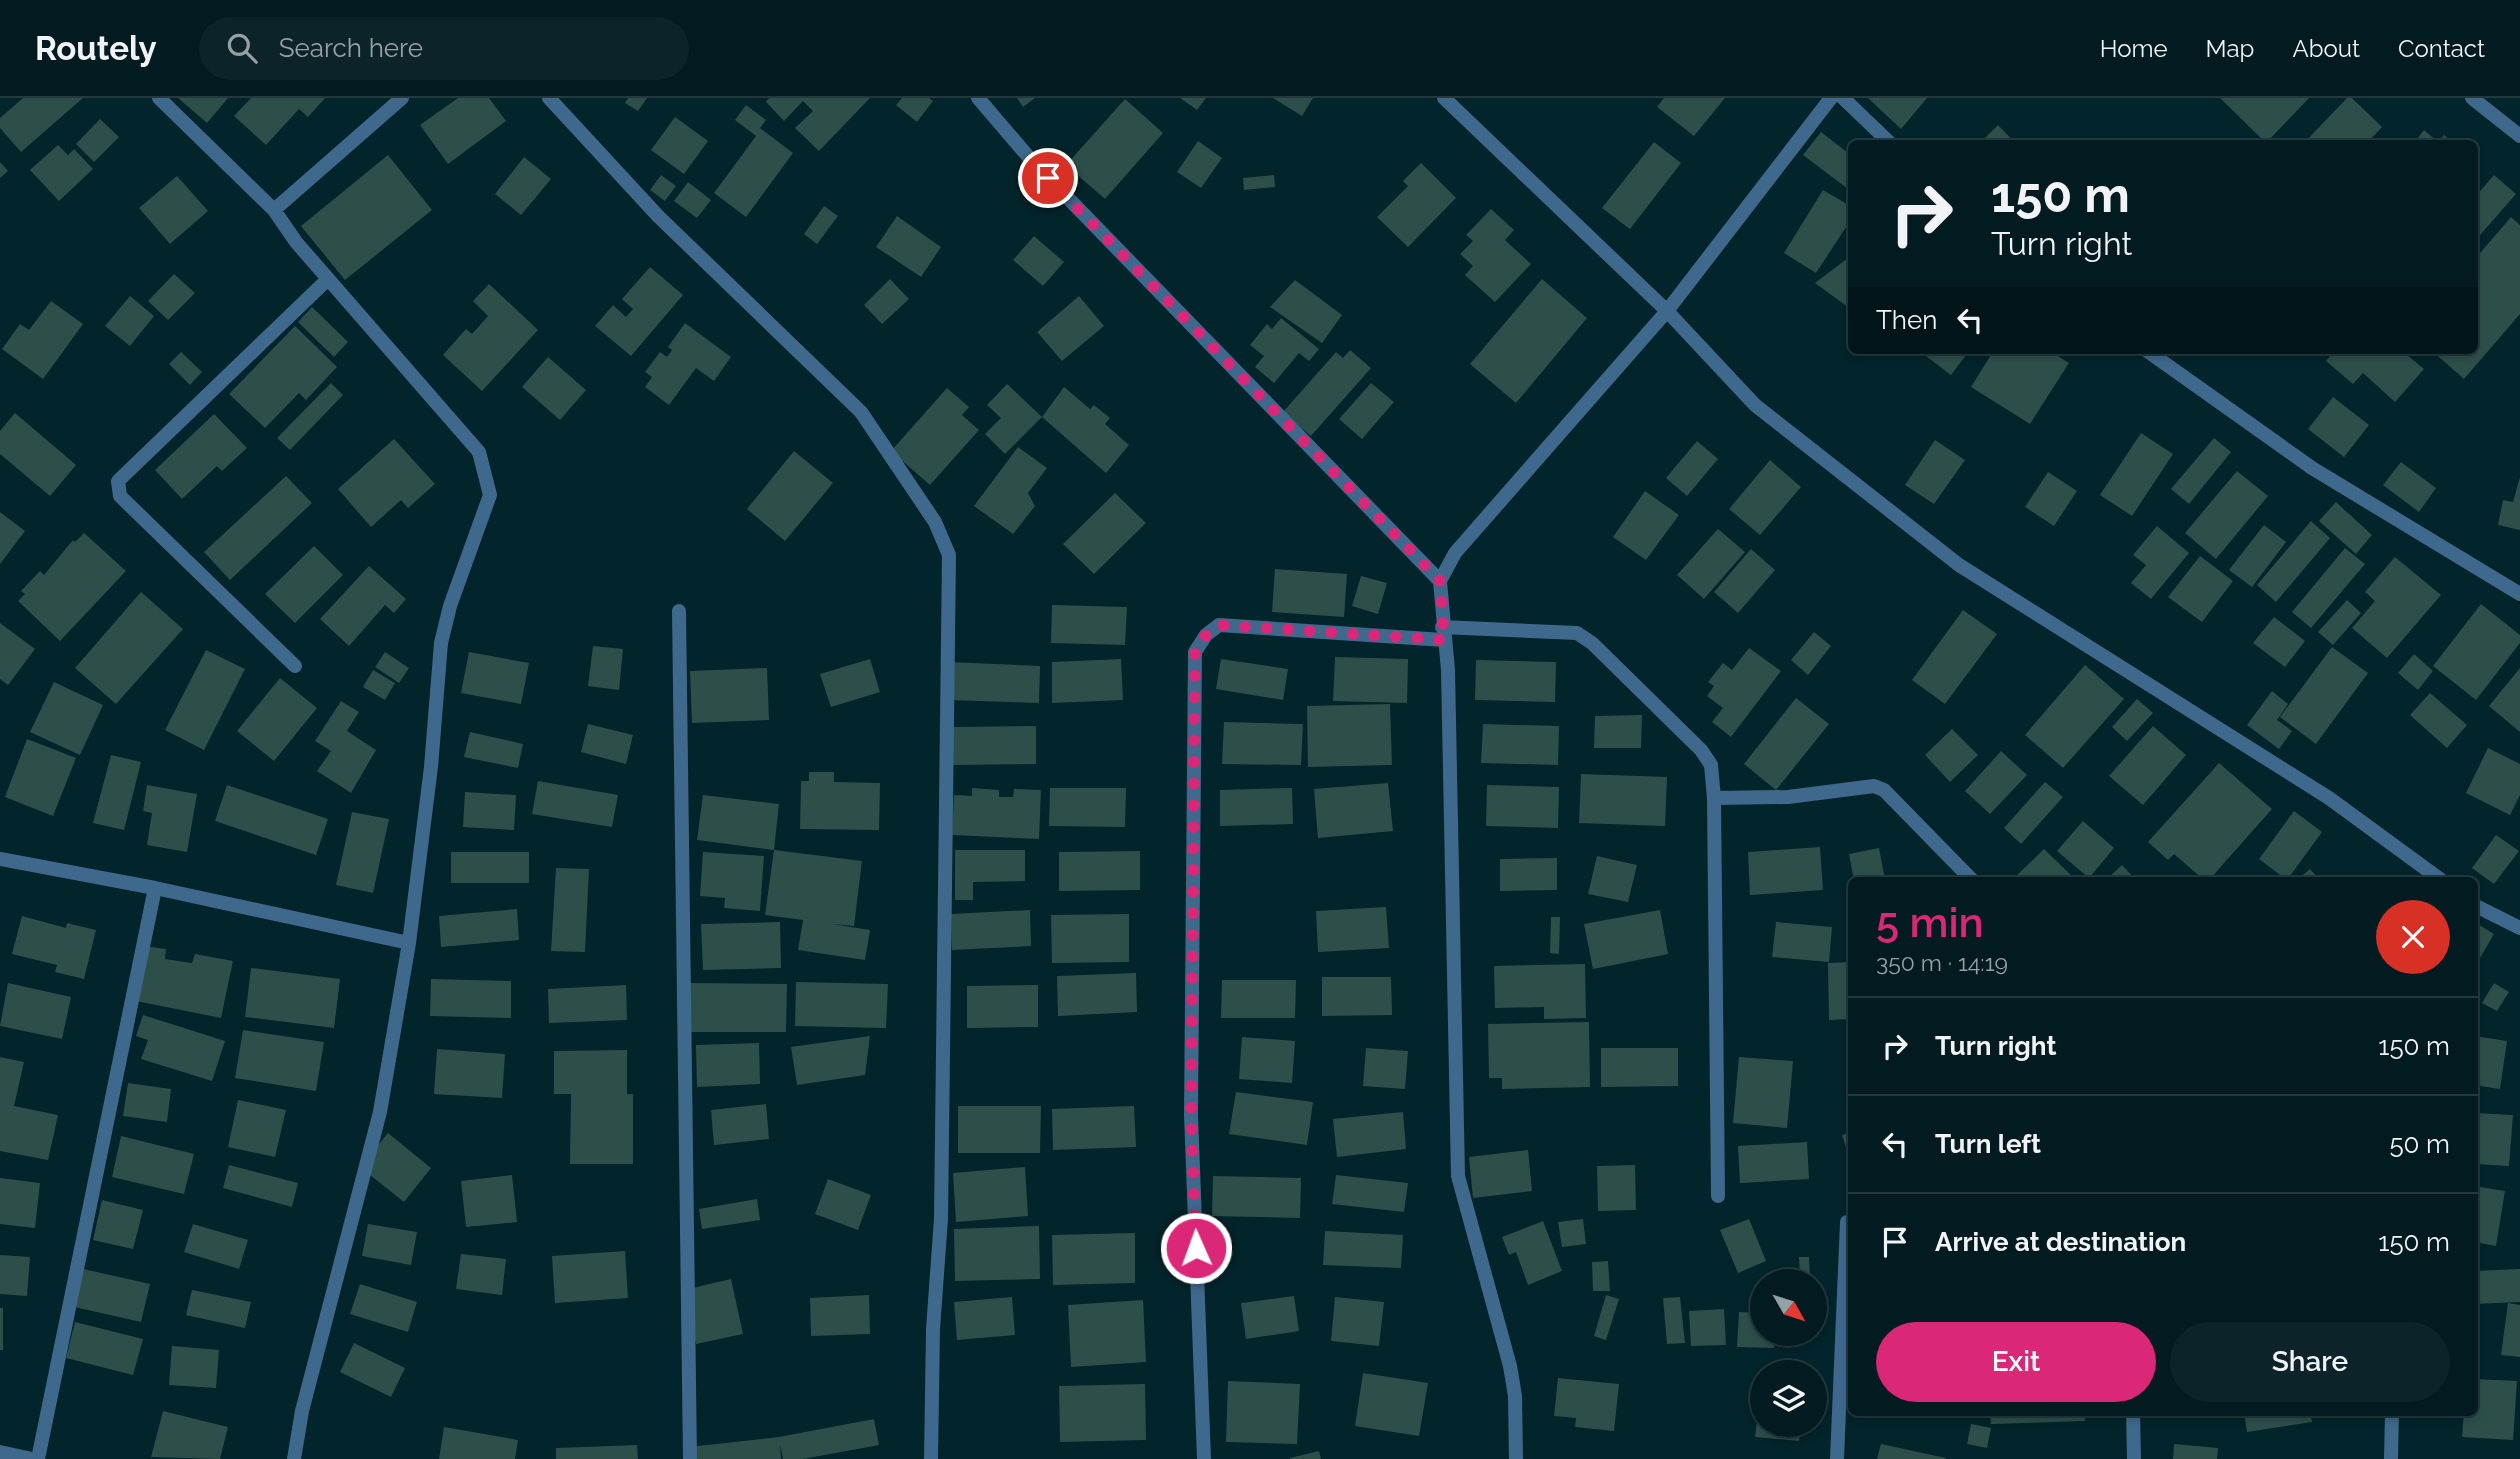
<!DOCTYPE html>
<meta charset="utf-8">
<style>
:root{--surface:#021b20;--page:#0c2429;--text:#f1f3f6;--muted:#96a1a5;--line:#23393e;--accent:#db2777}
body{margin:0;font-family:Raleway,sans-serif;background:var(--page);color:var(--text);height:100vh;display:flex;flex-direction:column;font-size:26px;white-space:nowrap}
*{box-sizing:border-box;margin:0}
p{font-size:23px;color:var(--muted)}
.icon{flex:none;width:38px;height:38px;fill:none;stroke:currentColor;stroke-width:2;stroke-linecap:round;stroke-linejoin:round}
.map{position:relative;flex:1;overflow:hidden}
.panel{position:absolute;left:1848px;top:779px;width:630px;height:539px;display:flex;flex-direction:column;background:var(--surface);border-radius:10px;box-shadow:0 4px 10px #0003,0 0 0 2px var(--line)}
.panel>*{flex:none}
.hud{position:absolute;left:1848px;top:42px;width:630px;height:214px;border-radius:10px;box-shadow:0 4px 10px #0003,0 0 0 2px var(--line);background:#021b20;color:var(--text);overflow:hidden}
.needle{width:46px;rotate:129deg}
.fabs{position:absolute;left:1750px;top:1171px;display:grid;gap:14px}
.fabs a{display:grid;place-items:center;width:77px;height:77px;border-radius:50%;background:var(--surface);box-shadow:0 4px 10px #0003,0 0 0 2px var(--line);font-size:35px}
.pin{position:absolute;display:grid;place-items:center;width:60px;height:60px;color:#fff;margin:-30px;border:4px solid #fff;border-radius:50%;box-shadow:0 2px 7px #0007}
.me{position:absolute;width:77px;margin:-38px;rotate:358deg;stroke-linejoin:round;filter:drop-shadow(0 0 5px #0008)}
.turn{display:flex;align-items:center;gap:24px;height:147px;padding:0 28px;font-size:32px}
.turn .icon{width:91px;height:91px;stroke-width:2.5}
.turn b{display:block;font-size:49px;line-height:60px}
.then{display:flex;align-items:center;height:66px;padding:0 28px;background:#0003;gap:14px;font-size:26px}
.round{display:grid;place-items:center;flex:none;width:74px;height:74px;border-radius:37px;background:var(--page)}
.overview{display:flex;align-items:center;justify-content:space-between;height:119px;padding:0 28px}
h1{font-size:42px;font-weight:600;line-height:52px;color:var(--accent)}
.action{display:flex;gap:14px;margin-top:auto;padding:14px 28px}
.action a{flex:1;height:80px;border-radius:42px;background:var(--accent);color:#fff;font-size:28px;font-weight:600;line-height:80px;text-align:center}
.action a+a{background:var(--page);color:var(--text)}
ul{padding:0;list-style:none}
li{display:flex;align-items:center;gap:21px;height:98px;padding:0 28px;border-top:2px solid var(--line)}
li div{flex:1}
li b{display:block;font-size:26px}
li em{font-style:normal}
header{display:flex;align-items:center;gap:42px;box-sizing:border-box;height:98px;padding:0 35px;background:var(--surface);border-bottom:2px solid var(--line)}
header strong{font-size:33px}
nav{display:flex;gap:38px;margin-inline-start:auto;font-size:24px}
.search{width:490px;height:63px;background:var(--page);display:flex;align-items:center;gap:18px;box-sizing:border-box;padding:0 24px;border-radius:38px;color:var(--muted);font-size:26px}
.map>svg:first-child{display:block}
.building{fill:#2d4f4a}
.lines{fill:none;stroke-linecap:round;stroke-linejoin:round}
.street{stroke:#3f698c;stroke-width:14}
.route{stroke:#db2777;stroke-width:12;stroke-dasharray:0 21.6}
</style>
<header>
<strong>Routely</strong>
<div class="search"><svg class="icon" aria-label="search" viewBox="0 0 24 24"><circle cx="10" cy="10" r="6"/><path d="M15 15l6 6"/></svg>Search here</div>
<nav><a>Home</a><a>Map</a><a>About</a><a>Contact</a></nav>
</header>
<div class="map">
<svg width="2520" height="1361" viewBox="0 0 2520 1361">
<rect width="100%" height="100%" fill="#02242b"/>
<path class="building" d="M23 0H83L21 54 0 30V20Z
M178 0H228L207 25Z
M251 0H325L308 19 299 11 266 47 234 18Z
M458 0H489L506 23 448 66 420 27Z
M628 0H647L638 13 625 5Z
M769 0H870L819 53 795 30 813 13 803 3 784 23 766 4Z
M902 0H929L933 3 917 24 896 7Z
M1017 0H1035L1023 9Z
M1180 0H1206L1197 12Z
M1273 0H1313L1302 18Z
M1664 0H1725L1694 38 1657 9Z
M1868 0H1927L1901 31Z
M2220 0H2309L2266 45Z
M2347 0H2352L2382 29 2366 46H2303Z
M1125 1 1163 35 1105 101 1066 67Z
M746 7 766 22 760 30 793 55 746 119 714 95 756 38 735 22Z
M675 19 708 43 684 76 651 52Z
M100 21 119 39 94 64 76 46Z
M1998 27 2016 46H1979Z
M2424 32 2438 44 2444 37 2454 46H2413Z
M1821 34 1852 58V94L1803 57Z
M1198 43 1222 60 1201 90 1177 74Z
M1654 44 1681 65 1630 131 1602 110Z
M58 47 68 57 74 51 93 71 59 103 30 72Z
M388 57 432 112 345 182 301 128Z
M524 59 551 81 521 117 495 96Z
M0 64 8 73 0 80Z
M1421 65 1456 100 1408 149 1377 119 1408 88 1403 83Z
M661 77 676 88 665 103 650 92Z
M1274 77 1275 89 1244 92 1243 80Z
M2494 77 2516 96 2474 144V100Z
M177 78 208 113 170 146 139 110Z
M688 84 711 102 697 120 674 103Z
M1823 92 1852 109V120L1816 175 1784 155Z
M824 108 838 118 817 146 804 136Z
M1491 111 1514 132 1505 142 1531 166 1495 204 1465 177 1473 168 1460 156 1473 143 1466 137Z
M897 118 941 149 921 179 876 149Z
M2511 119 2520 127V216L2464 281 2431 252H2474V162Z
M1034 138 1064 164 1043 188 1013 162Z
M1852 157V212L1815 185Z
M650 169 683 197 631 258 595 228 613 207 626 219 633 211 622 201Z
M174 176 195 195 168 222 148 203Z
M890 181 909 201 882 226 864 207Z
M1542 181 1587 220 1516 305 1470 266Z
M1295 182 1342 217 1322 245 1270 209Z
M489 186 538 232 482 293 443 257 466 231 472 236 488 218 473 203Z
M130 198 154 218 130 248 105 228Z
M1079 198 1104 228 1062 263 1037 234Z
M51 203 83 226 43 281 2 251 20 226 29 232Z
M312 209 348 244 334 259 298 224Z
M1281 220 1319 251 1309 263 1299 255 1274 285 1255 269 1264 258 1250 247 1267 226 1272 231Z
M685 225 731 259 714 283 696 270 669 307 645 289 652 279 645 274 660 254 667 259 672 252 668 249Z
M295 228 337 269 306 302 299 295 265 330 229 296Z
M1350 252 1371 270 1311 338 1283 314 1336 254 1343 260Z
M1918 252H1970L1951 277Z
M1994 252H2048L2069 265 2030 326 1971 289Z
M2335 252H2401L2424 271 2395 304 2363 275 2353 286 2326 263Z
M181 254 202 274 190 287 169 266Z
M548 259 586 292 560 322 522 289Z
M331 285 343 297 290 352 277 340Z
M1371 285 1394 304 1362 341 1339 321Z
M1007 286 1042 319 1005 356 985 336 1001 320 987 307Z
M1064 289 1090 311 1094 307 1110 320 1105 326 1129 347 1106 375 1042 319Z
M947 290 969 309 962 317 979 332 930 387 891 353Z
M2333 299 2369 327 2344 359 2308 331Z
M15 315 76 367 50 398 0 356V333Z
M214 316 247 350 222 373 217 368 182 401 155 372Z
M2141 335 2173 356 2132 418 2100 397Z
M2214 340 2231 354 2189 406 2171 391Z
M394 341 435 386 408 410 401 402 371 429 338 391Z
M1935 342 1965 362 1934 406 1905 387Z
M1697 343 1718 361 1687 398 1666 380Z
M1018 349 1047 370 1028 395 1035 408 1013 436 974 408Z
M794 353 833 385 785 443 747 411Z
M1770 362 1801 389 1760 437 1729 411Z
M2401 364 2436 390 2419 414 2383 387Z
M2237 373 2268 398 2216 461 2185 435Z
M2048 374 2077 393 2054 428 2025 409Z
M286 378 312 405 230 482 204 454Z
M2520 379V432L2498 427 2503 402 2513 404Z
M1645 393 1679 417 1646 462 1613 439Z
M1115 395 1146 425 1094 476 1063 446Z
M2336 404 2372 437 2356 456 2319 423Z
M0 414 25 433 0 466Z
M2311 423 2330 440 2276 504 2257 487Z
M2264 427 2286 444 2252 489 2229 472Z
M2157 428 2189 455 2151 501 2131 485 2146 467 2133 457Z
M1718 431 1745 454 1704 501 1677 477Z
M84 435 126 473 60 543 18 503 25 496 21 493 40 473 44 477 73 442 75 444Z
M314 448 343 477 295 525 265 496Z
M2345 450 2365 466 2311 530 2292 514Z
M1751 451 1775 472 1738 515 1714 494Z
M2200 458 2233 483 2202 524 2168 499Z
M2395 459 2441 497 2387 560 2352 530 2375 503 2365 494Z
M369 468 406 501 394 515 385 507 349 548 320 521Z
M1275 471 1347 476 1344 519 1272 514Z
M1361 478 1387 485 1378 516 1352 508Z
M141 494 183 531 116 606 75 570Z
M2347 502 2361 515 2333 547 2318 534Z
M2481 506 2520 537V545L2476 602 2433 568Z
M1052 507 1127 509 1125 547 1051 545Z
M1963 512 1997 536 1945 606 1912 582Z
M2274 519 2305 543 2285 569 2253 545Z
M0 525 35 551 8 587 0 581Z
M1814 534 1831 548 1808 577 1791 562Z
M593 548 623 551 619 592 588 588Z
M2332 549 2368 575 2316 646 2280 619Z
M1749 550 1781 573 1731 639 1712 624 1723 610 1707 598 1714 588 1708 584 1723 565 1732 572Z
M206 552 245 571 204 652 165 632Z
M385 554 409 570 399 585 375 569Z
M469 554 529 565 521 606 461 595Z
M2414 556 2433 573 2418 592 2398 575Z
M1335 559 1408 561 1407 605 1333 603Z
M870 561 880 594 831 609 820 576Z
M1121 561 1123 602 1052 605V564Z
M1221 561 1288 571 1283 602 1216 591Z
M1476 562 1556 564 1555 604 1475 602Z
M949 564 1040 568 1039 605 948 602Z
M2085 567 2124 601 2063 670 2025 637Z
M767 570 769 622 692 625 690 573Z
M2520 570V634L2489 608Z
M373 572 395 585 385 602 363 589Z
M280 580 317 610 274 663 237 633Z
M54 584 103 607 80 657 30 634Z
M2272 593 2288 606 2277 622 2292 633 2279 651 2247 627Z
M2430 595 2467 627 2447 650 2410 617Z
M1796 600 1829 626 1776 692 1744 666Z
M2137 601 2153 615 2127 643 2112 629Z
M341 603 359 614 347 633 376 652 351 695 317 673 331 653 315 643Z
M1390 606 1392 667 1308 669 1307 608Z
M1642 617 1641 650H1594L1595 618Z
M1224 624 1303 626 1301 667 1222 666Z
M588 626 633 637 626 666 581 654Z
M1483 626 1559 628 1558 667 1481 665Z
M1036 628V666L952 667V629Z
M2153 628 2186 657 2143 707 2109 678Z
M1952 631 1978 657 1950 684 1925 657Z
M470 634 523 646 518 670 464 659Z
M27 641 76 660 53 718 5 699Z
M2488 650 2520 666V697L2510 717 2466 695Z
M2001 653 2027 677 1990 716 1965 693Z
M111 657 141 664 124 732 93 725Z
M2219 665 2272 711 2209 782H2204L2174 756 2168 762 2148 744Z
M809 674H834V684L880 685 879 732 800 731 801 683H809Z
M1581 676 1667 679 1665 728 1579 725Z
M538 683 618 697 612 729 532 716Z
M2045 684 2063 699 2021 746 2004 730Z
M1388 685 1393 733 1318 740 1314 691Z
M147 687 197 696 187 754 147 747 152 715 143 713Z
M227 687 328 721 316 757 215 723Z
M1487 687 1559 689 1558 730 1486 728Z
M972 690 999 692V699H1013L1014 691 1041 692 1039 741 952 737 954 697 972 698Z
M1050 690H1126L1125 729 1049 728Z
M1292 690 1293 726 1220 728V692Z
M465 694 516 697 514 732 463 729Z
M703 697 779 706 774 752 697 742Z
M2294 713 2322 734 2287 782 2259 761Z
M352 714 389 721 373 795 336 787Z
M2083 723 2114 750 2089 780 2057 753Z
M2496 737 2519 753 2494 786 2472 770Z
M1820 749 1823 792 1750 797 1748 754Z
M1879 750 1885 782H1854L1849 756Z
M2044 751 2076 782H2012Z
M774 752 862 763 854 828 832 826 870 832 865 862 798 852 803 822 765 817Z
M955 752H1025V783L973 784V802H955Z
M1140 753V792L1059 793V754Z
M451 754H529V785H451Z
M703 754 764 758 760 813 724 810 725 800 700 798Z
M1597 758 1637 767 1628 804 1588 796Z
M1557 760V792L1500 793V761Z
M2122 767 2136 782H2106Z
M556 770 589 771 585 854 551 853Z
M2310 771 2320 782H2297Z
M1386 809 1389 850 1318 854 1316 813Z
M517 811 519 842 441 849 439 818Z
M1030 812 1031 848 952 852 951 816Z
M1660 812 1668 856 1593 871 1584 826Z
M1129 816V864L1052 865 1051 817Z
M22 818 66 830 67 825 96 832 84 881 55 874 57 867 12 856Z
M1551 819H1560L1559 856 1550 855Z
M780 824 781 870 703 872 701 826Z
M1776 824 1832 829 1829 864 1772 859Z
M2476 825 2494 836 2480 860 2474 857Z
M143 848 166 851 165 861 192 865 195 856 233 863 221 920 126 901Z
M1852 864V921L1829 922 1828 865Z
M1585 866 1586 920 1544 921V909L1495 910 1494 868Z
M251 870 340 881 334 930 245 919Z
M1136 875 1137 914 1058 918 1057 878Z
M1322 879H1391L1392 917 1322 918Z
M431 881 511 883V920L430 918Z
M1222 882H1296L1295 920H1221Z
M796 884 888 886 886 930 795 928Z
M8 885 71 899 62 941 0 928Z
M690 885 787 886 786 934H689Z
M2494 885 2509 894 2497 913 2482 905Z
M626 887 627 922 549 925 548 891Z
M1038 887V929L967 930V888Z
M143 917 225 943 212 983 141 961 148 942 136 938Z
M1589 924 1590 989 1502 991V980H1489L1488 926Z
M243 932 324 944 316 993 235 980Z
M870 938 865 977 797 987 791 949Z
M2474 938 2507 943 2500 991 2474 987Z
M1242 939 1295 943 1292 985 1239 981Z
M759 945 760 986 697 989 696 947Z
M1366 950 1408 953 1405 991 1363 988Z
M1601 950H1678V988L1601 989Z
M437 951 505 956 502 1000 434 996Z
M627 952V996H633V1066H570L571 996H554V953Z
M0 959 24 964 14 1008 58 1017 48 1062 0 1053Z
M1739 959 1793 963 1787 1030 1733 1025Z
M128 985 171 991 167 1024 123 1018Z
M1236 994 1313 1004 1307 1047 1229 1036Z
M238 1002 286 1012 275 1059 228 1049Z
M766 1006 769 1041 714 1047 711 1012Z
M958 1008H1041L1040 1055H958Z
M1134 1008 1136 1049 1053 1052 1052 1011Z
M1403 1014 1406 1051 1337 1059 1333 1021Z
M2474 1015 2513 1017 2509 1068 2474 1066Z
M1852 1034V1064H1851L1842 1037Z
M388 1035 431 1070 404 1104 360 1069Z
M121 1038 194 1056 184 1096 112 1079Z
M1807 1044 1809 1081 1740 1085 1738 1048Z
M1528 1052 1532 1093 1473 1100 1469 1059Z
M229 1067 298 1085 292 1109 223 1090Z
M1635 1067 1636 1112 1598 1113 1597 1068Z
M1025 1069 1028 1118 956 1124 953 1075Z
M512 1077 517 1124 466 1129 461 1083Z
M1336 1077 1408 1085 1404 1114 1332 1106Z
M1213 1078 1301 1080 1300 1120 1212 1118Z
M0 1080 40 1085 35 1130 0 1126Z
M828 1081 871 1097 858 1132 815 1116Z
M2474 1088 2505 1093 2496 1148 2474 1144Z
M757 1101 760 1122 702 1131 699 1111Z
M102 1102 143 1112 133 1151 93 1142Z
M1583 1121 1586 1146 1562 1149 1558 1124Z
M1749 1121 1766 1163 1738 1175 1720 1132Z
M1543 1123 1562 1173 1528 1187 1516 1154 1509 1157 1502 1139Z
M193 1126 248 1142 239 1171 184 1154Z
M368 1126 417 1134 411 1167 362 1158Z
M1039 1128 1040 1181 955 1183 954 1131Z
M1325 1133 1403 1137 1401 1170 1323 1167Z
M1135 1135V1185L1053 1187 1052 1137Z
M625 1153 628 1200 555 1205 552 1158Z
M461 1156 506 1161 502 1197 456 1191Z
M0 1157 30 1159 27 1198 0 1196Z
M1799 1159H1809L1810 1181H1800Z
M1608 1163 1610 1193H1593L1592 1164Z
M79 1170 150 1186 141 1224 70 1208Z
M2520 1171V1204L2474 1206V1173Z
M731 1181 743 1236 696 1246 684 1192Z
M360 1186 417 1204 408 1234 350 1216Z
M192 1192 251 1204 245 1230 186 1217Z
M869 1197 870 1236 811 1238 810 1200Z
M1606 1197 1619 1201 1606 1242 1594 1238Z
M1294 1198 1299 1233 1246 1241 1241 1205Z
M1012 1199 1015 1237 957 1242 954 1204Z
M1335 1199 1384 1204 1379 1248 1331 1243Z
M1680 1199 1685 1245 1667 1246 1663 1200Z
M1143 1202 1146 1264 1071 1269 1068 1207Z
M2508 1205 2520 1207V1259L2501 1257Z
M0 1210H3V1252H0Z
M1724 1211 1726 1247 1691 1248 1689 1213Z
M1739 1214 1762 1215V1236H1775L1774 1250 1737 1249Z
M75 1224 143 1241 133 1277 66 1260Z
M354 1245 405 1270 391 1299 340 1274Z
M172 1248 219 1252 216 1290 169 1287Z
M1363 1275 1428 1285 1419 1338 1355 1328Z
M1558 1280 1619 1286 1614 1333 1575 1329 1576 1320 1554 1318Z
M2474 1281 2517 1283 2513 1342 2462 1339 2464 1314H2474Z
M1228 1283 1300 1286 1297 1346 1226 1344Z
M1145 1286 1146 1342 1060 1344 1059 1288Z
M163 1313 228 1329 220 1361 151 1359Z
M1990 1314H2085V1323L1991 1326Z
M2244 1314H2310L2312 1324 2247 1334Z
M1758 1315 1762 1316V1326H1801L1799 1343 1755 1339Z
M874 1321 879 1347 803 1361H783L780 1346 781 1361H691L689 1349 779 1339Z
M1971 1326 1991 1330 1987 1350 1967 1346Z
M444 1329 518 1342 515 1361H439Z
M1881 1346 1946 1360V1361H1877Z
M2174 1346 2218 1350 2217 1361H2173Z
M637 1347 638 1361H556V1350Z
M1319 1353 1321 1361H1290V1360Z"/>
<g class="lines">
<path class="street" d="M159 0 274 112 296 144 479 354 490 397 450 508 441 545 431 669 409 845 380 1014 302 1313 294 1361
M549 0 658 118 861 314 935 424 949 457 941 1121 933 1231 931 1361
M978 0 1032 63 1440 483
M1444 0 1667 213 1755 307 1959 467 2329 700 2441 782
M1843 0 1891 46
M2472 0 2520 38
M274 112 402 0
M2146 252 2312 370 2520 496
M679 513 690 1361
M1442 529 1577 535 1592 545 1701 652 1711 667 1714 700 1718 1098
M295 568 120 398 118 383 328 181
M1714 700 1788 699 1874 688 1884 692 1972 782
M0 761 155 790 409 845
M2474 807 2520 830
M2133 1314 2134 1361
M0 1354 32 1361
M38 1361 155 790
M1204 1361 1191 1017 1195 554 1206 537 1219 527 1444 542
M1516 1361 1515 1298 1510 1268 1458 1078 1448 572 1440 483 1455 455 1667 213 1831 0
M1837 1361 1847 1124
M2391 1361 2392 1314"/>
</g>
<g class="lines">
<path class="route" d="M1048 80 1440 483 1444 542 1219 527 1206 537 1195 554 1191 1017 1196 1150"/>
</g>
</svg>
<div class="fabs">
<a><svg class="needle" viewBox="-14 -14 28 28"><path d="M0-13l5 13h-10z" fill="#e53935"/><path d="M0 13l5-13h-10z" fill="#96a1a5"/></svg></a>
<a><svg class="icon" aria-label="layers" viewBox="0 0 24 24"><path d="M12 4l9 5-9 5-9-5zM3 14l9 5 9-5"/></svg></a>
</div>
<div class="pin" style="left:1048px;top:80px;background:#d93025"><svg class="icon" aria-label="arrive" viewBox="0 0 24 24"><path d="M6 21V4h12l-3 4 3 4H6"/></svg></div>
<svg class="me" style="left:1196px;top:1150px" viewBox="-20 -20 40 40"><circle r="17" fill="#db2777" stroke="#fff" stroke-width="3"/><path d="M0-11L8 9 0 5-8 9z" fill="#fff"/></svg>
<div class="hud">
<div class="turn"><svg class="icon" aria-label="right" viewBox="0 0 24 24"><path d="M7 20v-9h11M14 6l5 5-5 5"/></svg><div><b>150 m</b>Turn right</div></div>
<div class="then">Then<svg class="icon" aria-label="left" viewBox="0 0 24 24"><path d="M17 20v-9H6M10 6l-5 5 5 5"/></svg></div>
</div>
<section class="panel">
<div class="overview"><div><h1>5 min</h1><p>350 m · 14:19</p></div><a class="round" style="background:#d93025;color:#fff"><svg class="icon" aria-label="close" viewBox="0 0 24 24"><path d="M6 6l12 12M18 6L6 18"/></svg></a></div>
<ul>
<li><svg class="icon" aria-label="right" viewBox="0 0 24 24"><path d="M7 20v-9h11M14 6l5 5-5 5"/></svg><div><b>Turn right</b></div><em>150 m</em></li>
<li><svg class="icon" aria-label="left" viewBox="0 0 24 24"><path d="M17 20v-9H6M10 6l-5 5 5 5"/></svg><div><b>Turn left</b></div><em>50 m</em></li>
<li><svg class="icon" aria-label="arrive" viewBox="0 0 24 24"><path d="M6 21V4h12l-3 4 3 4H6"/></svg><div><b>Arrive at destination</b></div><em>150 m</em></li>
</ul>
<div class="action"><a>Exit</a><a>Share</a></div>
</section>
</div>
